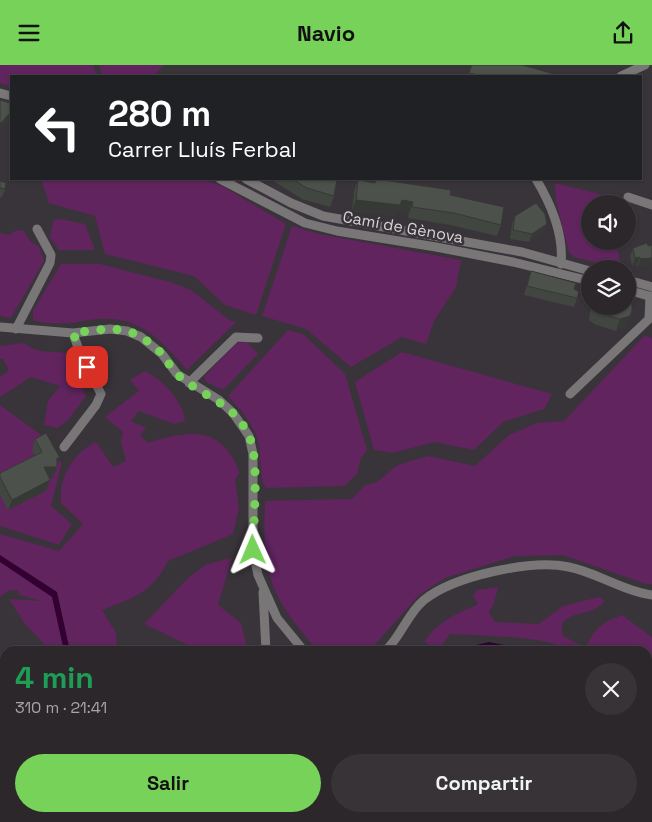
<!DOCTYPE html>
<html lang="es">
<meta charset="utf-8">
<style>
:root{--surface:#2b272b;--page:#373337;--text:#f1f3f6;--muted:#a6a5a9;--line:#474447;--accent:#77d259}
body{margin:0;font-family:"Space Grotesk",sans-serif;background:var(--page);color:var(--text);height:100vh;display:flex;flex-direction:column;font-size:19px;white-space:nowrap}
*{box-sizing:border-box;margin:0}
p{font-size:16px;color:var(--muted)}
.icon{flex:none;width:28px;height:28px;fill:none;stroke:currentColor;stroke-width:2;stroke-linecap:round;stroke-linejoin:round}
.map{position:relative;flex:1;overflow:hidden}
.panel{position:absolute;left:0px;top:581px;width:652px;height:176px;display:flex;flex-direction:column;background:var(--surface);border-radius:15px 15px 0 0;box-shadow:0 1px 4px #0004,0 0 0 1px var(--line)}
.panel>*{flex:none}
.banner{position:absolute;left:10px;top:10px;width:632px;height:105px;border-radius:0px;box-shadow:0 1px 4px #0004,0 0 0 1px var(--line);background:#202124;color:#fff;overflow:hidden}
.fabs{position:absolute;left:581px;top:130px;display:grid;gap:10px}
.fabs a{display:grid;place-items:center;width:55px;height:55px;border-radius:50%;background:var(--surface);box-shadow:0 1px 4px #0004,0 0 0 1px var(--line);font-size:25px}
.pin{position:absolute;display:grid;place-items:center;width:42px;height:42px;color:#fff;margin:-21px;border-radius:10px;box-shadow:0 2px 8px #0006}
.me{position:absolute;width:55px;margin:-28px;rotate:359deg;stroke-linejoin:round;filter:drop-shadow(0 0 4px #0008)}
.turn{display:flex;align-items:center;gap:18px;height:105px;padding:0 15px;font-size:22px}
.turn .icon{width:65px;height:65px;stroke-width:2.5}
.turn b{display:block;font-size:35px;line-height:42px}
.round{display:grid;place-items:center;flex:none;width:52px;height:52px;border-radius:26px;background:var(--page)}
.head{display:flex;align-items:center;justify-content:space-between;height:85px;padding:0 15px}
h1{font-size:30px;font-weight:700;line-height:38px;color:#1e9e55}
.button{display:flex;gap:10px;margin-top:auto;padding:10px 15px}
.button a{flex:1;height:58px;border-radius:30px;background:var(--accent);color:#111;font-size:20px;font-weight:700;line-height:58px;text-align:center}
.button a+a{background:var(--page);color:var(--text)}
header{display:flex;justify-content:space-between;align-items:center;height:65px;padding:0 15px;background:var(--accent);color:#111;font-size:22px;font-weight:700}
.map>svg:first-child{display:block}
.green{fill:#61245f}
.water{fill:#330032}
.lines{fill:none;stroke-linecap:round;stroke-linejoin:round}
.minor{stroke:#797678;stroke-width:9}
.highway{stroke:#d4ced3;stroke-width:12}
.wall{fill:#424641}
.shaded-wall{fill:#363935}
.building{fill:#4d514c;stroke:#363935}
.route{stroke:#77d259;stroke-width:9;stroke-dasharray:0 16.2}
.labels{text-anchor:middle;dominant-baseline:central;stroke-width:5;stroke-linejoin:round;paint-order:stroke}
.street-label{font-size:16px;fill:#d6d3d6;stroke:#393439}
</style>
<header><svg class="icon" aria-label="menu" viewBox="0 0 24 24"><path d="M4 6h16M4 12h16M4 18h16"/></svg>Navio<svg class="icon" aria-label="share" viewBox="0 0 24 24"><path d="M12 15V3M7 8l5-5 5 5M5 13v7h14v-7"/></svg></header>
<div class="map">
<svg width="652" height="757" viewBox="0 0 652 757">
<rect width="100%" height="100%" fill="#393439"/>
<path class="green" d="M0 0H93L97 11H11V22L0 18Z
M99 0H164L153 11H102Z
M41 114H201L222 121 286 159 256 250 225 240 194 211 105 189 95 151 49 138Z
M555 118 603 130 605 139H590V176H615L622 204 574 192 569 187 556 136Z
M59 154 85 159 95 185H59L50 172 53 156Z
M292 161 319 169 461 195 456 222 434 256 426 279 402 272 351 302 306 264 262 251Z
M17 165 24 166 30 176 39 182 44 196 11 253 0 251V168L9 170Z
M61 199H100L173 218 191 225 229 255 236 257 187 305C159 272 137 248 90 255 72 258 51 261 33 255V246Z
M288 265 303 269 345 309 367 385 361 393 357 409 344 421 266 423C260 417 261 390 259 380 255 361 241 345 228 331Z
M645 270 652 274V519H646L563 490 515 491 445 513 419 530 371 584 365 586H322L314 582C301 565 285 548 276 528 263 499 264 467 265 436L352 434 365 420 377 417 398 400 428 391 475 401 509 370 537 358 564 356Z
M247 277 258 289 223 325 206 317 204 312 236 278Z
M24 278C40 290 48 285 66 288L86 331 68 355 58 363 44 360 48 336 60 321 31 312 0 332V312L9 305 3 294H0V281Z
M402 287 552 329 544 344 503 357 474 385 434 377 393 388 374 385 355 317Z
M145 306C162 314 183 336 185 356L174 359 139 346 131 356 146 363 140 370 148 378C191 365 221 360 240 408L235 414 239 443 233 469 168 496C151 529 135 532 102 545L116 568 117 586H33L46 581 25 559 9 534 41 536 20 530 17 525 8 526 0 532V469L59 486 83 459 61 438C59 412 72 389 96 377L113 402 126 396 121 377 123 367 105 352 139 326 130 315Z
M0 340 52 378 51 382 55 395 62 397 51 441 72 459 59 480 0 461Z
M232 493 218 540 241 558 248 586H200L144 559 188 513 207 499Z
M498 522 494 539 489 547 495 557 539 559 563 541 599 532 605 536C588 553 579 543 562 558V570L585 583C596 563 600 558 622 550L652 572V624L648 625V586H568C554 570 474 571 450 569L438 585 424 577C438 556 456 549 478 539L473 531 477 525Z
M0 637 5 638V752H219V757H0Z"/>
<path class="water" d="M0 490 57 527 70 586H64L52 532 0 497Z
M489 577 533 586H513L489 582 467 586H450Z"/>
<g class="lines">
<path class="minor" d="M621 11 645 0
M0 28 11 31
M220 114 305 158 337 166 436 182 513 197 590 216
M246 114 291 138 323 151 522 187 590 206
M536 114C551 139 564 169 561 199
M628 132 652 140
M628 215 652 222
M628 225 652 232
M0 262 73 268 110 264 127 266 141 272 162 289 177 309 219 335 233 348 249 371 253 389V485L258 510 277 553 304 586
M16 264 50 198 51 190 37 164
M189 318 236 272 258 273
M570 329 649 254 650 231
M64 382 96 340 101 329 80 288 73 268
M263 527 266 586
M385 586C401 572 407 549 424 535 454 511 531 494 569 502 598 508 623 526 652 530"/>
<path class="highway" d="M648 691 652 687
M648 722 652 718
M572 757 579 752
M601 757 608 752"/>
</g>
<path class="wall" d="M471 0H522L561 11H468Z
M270 114H337L334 131 330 142 302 134Z
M376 114 450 130 501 160 497 171 450 160 408 153 409 148 398 146 395 151 352 146 354 126 358 115 374 118Z
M0 116 5 124 2 132H0Z
M515 151 544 167 529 177 510 174 512 159Z
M648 181 638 202 637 200 632 201 630 191 633 183Z
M531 206 579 227 574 242 524 230Z
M629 238 626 262 616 266 594 259 589 255 591 241H628Z
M35 374 60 393 53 413H49L50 415 46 426 8 445 0 430V408L35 391 32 385Z"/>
<path class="shaded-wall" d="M11 47 8 57 0 66V59Z
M356 135H402L413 137 409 148 398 146 395 151 352 146Z
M547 159 544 167 529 177 532 169Z
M640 192 637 200 632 201 635 193Z
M652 193V200L638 202 640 194Z
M630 251 626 262 616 266 620 254Z
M57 393H60L53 413H40L44 402Z
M50 415 46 426 8 445 12 435Z"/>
<path class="building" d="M472 0H522L561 11H483L469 8Z
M0 35 10 38 11 39V47L0 59Z
M292 114H337L334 131 307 123Z
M376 114 451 125 450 130 504 142 501 160 454 148 412 142 413 137 402 135 400 140 356 135 358 115 375 118Z
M0 116 6 118 5 124 0 123Z
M536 138 545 149 547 159 532 169 513 165 515 151Z
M647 178 648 181 652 180V193L640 194V192L635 193 633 183Z
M531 206 576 218 574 224 579 227 577 233 527 221Z
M628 230 630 233 629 238 632 239V245L630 251 620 254 598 248 593 244V241H628Z
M46 368 60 393H57V402H44L50 415 12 435 0 412V408L42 387 35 374Z"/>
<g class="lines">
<path class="route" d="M87 302 73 268C90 266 109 262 126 266 140 269 155 281 164 291 168 297 172 305 178 310 202 332 233 336 249 371 260 395 253 457 253 485"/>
</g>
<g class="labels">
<g class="street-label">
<text transform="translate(403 162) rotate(10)">Camí de Gènova</text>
</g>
</g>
</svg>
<div class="fabs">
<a><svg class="icon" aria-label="sound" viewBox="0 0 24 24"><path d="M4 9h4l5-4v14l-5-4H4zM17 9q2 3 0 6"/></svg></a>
<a><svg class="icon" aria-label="layers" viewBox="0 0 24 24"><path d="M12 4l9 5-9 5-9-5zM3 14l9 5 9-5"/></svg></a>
</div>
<div class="pin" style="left:87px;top:302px;background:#d93025"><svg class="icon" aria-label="arrive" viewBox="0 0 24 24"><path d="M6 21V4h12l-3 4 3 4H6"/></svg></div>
<svg class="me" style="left:253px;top:485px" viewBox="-20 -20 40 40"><path d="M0-17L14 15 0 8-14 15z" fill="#77d259" stroke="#fff" stroke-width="4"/></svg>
<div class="banner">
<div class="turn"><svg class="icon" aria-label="left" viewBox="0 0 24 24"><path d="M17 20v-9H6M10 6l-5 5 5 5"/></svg><div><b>280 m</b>Carrer Lluís Ferbal</div></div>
</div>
<section class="panel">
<div class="head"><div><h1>4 min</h1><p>310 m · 21:41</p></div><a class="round"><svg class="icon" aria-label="close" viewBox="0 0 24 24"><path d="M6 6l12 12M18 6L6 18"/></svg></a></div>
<div class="button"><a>Salir</a><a>Compartir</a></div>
</section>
</div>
